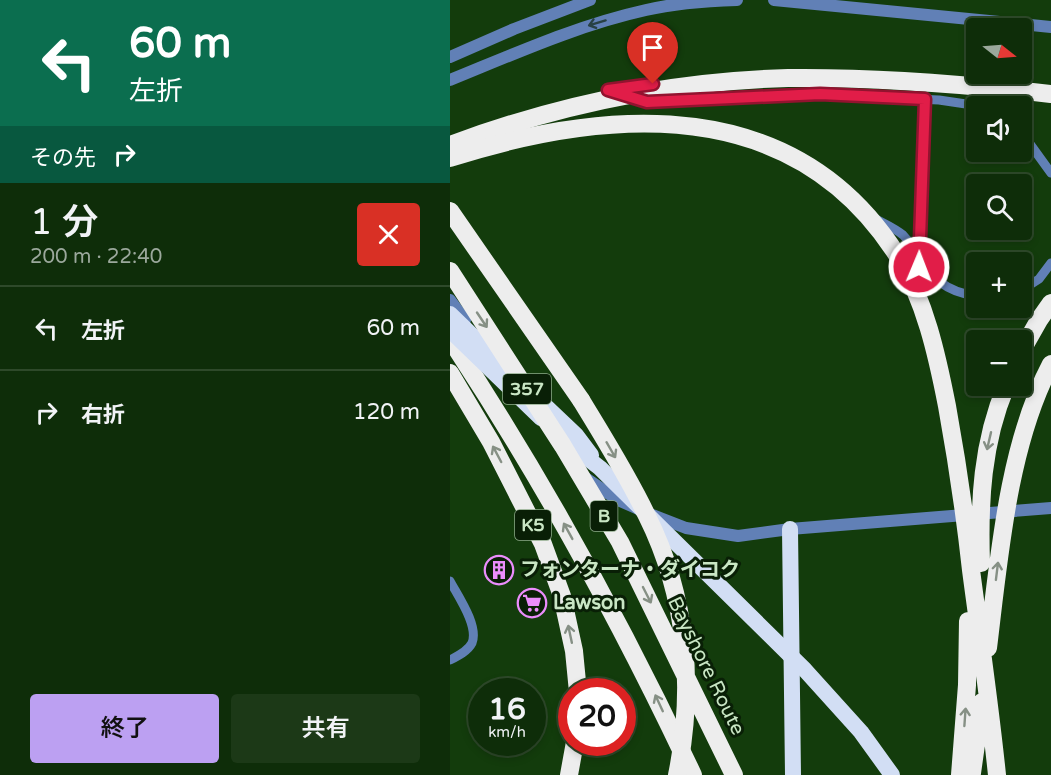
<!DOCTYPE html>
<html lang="ja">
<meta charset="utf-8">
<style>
:root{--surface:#0e2d09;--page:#1c3917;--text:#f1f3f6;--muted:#9ba89c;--line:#2e492a;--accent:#bca0f2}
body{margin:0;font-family:"Varela Round","Noto Sans JP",sans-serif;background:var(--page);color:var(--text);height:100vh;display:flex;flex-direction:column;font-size:22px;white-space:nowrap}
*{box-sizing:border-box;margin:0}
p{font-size:20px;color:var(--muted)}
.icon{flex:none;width:33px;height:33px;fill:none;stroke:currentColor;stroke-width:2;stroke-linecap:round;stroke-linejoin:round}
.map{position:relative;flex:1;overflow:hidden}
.sheet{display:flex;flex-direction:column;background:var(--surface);width:450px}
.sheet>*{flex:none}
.guide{background:#0b6e4f;color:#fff;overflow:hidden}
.needle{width:39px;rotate:107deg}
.controls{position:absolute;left:516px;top:18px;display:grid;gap:12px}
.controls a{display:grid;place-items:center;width:66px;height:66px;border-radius:6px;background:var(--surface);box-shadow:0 3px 9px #0003,0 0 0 2px var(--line);font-size:30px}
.speed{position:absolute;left:18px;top:678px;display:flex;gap:12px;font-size:30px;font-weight:700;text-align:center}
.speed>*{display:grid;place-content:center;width:78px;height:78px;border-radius:50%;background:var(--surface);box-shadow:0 3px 9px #0003,0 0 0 2px var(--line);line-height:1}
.speed small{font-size:15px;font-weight:400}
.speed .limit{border:9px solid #d22;background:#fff;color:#111}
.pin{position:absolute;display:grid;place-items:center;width:51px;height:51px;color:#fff;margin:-62px -26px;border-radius:50% 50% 50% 0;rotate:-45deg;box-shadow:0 0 6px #0007}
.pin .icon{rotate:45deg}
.me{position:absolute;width:66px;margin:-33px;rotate:1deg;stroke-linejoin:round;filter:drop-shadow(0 0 4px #0008)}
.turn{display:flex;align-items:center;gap:21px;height:126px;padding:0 30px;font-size:27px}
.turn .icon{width:78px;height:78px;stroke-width:2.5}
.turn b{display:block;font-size:42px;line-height:51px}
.then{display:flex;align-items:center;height:57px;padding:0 30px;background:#0003;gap:12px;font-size:22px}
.round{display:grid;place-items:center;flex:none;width:63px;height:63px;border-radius:6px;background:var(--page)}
.summary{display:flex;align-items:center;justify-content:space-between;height:102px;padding:0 30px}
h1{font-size:36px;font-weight:600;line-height:45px}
.action{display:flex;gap:12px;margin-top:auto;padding:12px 30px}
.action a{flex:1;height:69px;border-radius:6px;background:var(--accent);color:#111;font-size:24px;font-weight:600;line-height:69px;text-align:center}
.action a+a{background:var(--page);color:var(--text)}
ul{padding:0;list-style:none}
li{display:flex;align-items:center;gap:18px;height:84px;padding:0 30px;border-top:2px solid var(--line)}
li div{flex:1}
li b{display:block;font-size:22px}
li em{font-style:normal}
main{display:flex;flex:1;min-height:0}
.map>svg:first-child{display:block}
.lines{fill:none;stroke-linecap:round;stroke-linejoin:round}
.service{stroke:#6180b6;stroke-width:9}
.tertiary{stroke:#6180b6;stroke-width:12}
.trunk{stroke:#d2def4;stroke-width:16}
.motorway{stroke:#ededed;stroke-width:18}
.trunk-bridge{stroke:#d2def4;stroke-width:16}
.motorway-bridge{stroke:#ededed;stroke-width:18}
.oneway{stroke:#284144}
.oneway2{stroke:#869085}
.route-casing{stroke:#92132f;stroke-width:15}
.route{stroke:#e11d48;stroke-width:10}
.labels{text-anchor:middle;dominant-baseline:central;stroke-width:6;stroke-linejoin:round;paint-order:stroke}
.shield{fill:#091f06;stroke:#8faa8b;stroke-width:1.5}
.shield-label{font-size:18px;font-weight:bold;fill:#c9e6c4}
.poi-label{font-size:20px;font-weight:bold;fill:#c9e6c4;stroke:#091f06;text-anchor:start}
.street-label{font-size:20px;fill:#c9e6c4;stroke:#091f06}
</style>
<main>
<section class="sheet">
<div class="guide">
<div class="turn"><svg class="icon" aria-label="left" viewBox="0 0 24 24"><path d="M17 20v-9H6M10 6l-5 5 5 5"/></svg><div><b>60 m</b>左折</div></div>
<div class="then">その先<svg class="icon" aria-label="right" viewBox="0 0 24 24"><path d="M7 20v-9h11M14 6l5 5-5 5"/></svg></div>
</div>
<div class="summary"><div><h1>1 分</h1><p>200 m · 22:40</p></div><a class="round" style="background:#d93025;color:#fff"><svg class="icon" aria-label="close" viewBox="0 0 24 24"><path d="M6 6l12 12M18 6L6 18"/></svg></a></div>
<ul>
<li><svg class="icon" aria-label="left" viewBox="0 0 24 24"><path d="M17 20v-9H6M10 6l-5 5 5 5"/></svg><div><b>左折</b></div><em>60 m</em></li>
<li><svg class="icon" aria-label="right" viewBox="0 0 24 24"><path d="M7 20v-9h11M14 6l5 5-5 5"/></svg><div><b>右折</b></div><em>120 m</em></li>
</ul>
<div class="action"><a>終了</a><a>共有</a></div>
</section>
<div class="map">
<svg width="601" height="775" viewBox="0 0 601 775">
<rect width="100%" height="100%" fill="#133c0c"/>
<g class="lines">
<path class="service" d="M186 99 197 102 370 95 489 100 516 104 526 108
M572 136 580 144 601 173
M424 218C433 223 445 228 453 235 481 265 479 289 526 296
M572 290 589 279 601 263
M471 291C466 227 473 163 475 99
M0 581C8 596 29 626 22 643 18 651 8 656 0 660"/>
<path class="tertiary" d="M324 0 601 27
M0 57 64 29 140 0
M0 80C64 54 128 25 196 10 226 3 256 1 287 0
M0 300 15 320
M134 477 168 500 200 514 236 528 288 536 340 529 601 508"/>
<path class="trunk" d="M340 529 343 775"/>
<path class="motorway" d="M0 145C107 105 223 81 338 78 425 77 514 84 601 94
M0 211 131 400
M0 339C92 478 172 624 243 775
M572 350 589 320 601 303
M0 373 41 442 93 544 112 596 124 651 128 692
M119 775 125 742"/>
<path class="trunk-bridge" d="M0 314 64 376
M0 330 91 418
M87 398 126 435 141 455
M109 436 150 468 355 670 411 732 442 775"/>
<path class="motorway-bridge" d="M0 158C160 107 344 94 447 255 475 300 487 355 497 406 507 461 515 515 521 570 530 638 540 706 547 775
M0 271 113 446 170 542 284 775
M131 400C154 438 178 476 197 516 237 596 245 688 227 775
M531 563C529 502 532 443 556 386
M538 648C549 558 558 445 601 364
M522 773 532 702
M510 775 517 685 518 621"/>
</g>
<defs><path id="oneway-shaft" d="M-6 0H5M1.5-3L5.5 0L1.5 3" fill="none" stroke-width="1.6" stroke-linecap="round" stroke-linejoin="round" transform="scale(1.5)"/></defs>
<use class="oneway" href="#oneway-shaft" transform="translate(147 23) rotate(163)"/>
<g class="oneway2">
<use href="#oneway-shaft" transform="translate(32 320) rotate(56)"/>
<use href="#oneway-shaft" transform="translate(539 441) rotate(103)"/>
<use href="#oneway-shaft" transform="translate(161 450) rotate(60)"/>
<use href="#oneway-shaft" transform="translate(47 454) rotate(-118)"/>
<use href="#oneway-shaft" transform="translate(118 531) rotate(-119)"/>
<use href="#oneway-shaft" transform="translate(547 571) rotate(-83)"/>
<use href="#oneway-shaft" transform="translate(197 595) rotate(63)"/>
<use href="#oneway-shaft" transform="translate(120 634) rotate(-102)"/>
<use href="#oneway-shaft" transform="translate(209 703) rotate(-115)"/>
<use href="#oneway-shaft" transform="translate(515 717) rotate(-86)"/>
</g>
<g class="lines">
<g class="route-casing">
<path id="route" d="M203 84 158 90 197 102 370 94 475 99 469 267"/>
</g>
<use href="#route" class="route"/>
</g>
<defs>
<g id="building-ring" transform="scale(1.5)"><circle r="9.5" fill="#091f06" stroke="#eb8dfc" stroke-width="1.5"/><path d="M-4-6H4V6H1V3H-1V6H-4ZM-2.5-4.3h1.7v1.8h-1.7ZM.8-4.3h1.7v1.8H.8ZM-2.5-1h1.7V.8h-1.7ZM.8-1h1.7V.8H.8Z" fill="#eb8dfc"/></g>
<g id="supermarket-ring" transform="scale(1.5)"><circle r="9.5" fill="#091f06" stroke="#eb8dfc" stroke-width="1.5"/><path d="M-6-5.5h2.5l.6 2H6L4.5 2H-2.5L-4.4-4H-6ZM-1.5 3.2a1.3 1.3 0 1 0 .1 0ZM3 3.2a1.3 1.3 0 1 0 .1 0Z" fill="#eb8dfc"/></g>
</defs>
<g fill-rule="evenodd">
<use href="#building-ring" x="49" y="570"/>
<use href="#supermarket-ring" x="82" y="603"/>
</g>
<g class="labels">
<g class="shield">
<rect x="53" y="374" width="48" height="30" rx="4.5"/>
<rect x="140.5" y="501" width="27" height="30" rx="4.5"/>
<rect x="65" y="510" width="36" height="30" rx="4.5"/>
</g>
<g class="shield-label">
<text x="77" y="389">357</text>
<text x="154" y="516">B</text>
<text x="83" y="525">K5</text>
</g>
<g class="poi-label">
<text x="70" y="570">フォンターナ・ダイコク</text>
<text x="103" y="603">Lawson</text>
</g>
<g class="street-label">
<text transform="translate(256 666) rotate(64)">Bayshore Route</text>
</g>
</g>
</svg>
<div class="controls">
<a><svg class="needle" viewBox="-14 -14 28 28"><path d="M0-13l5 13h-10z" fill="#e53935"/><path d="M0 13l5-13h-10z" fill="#9ba89c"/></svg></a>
<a><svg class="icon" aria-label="sound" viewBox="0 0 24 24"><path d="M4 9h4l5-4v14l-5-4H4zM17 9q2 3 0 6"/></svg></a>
<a><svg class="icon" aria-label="search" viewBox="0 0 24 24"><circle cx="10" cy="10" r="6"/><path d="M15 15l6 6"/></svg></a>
<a>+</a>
<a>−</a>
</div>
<div class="speed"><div>16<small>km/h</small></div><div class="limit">20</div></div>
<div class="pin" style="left:203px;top:84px;background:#d93025"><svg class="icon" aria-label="arrive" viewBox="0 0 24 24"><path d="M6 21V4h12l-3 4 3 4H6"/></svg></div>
<svg class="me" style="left:469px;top:267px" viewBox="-20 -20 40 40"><circle r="17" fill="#e11d48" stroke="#fff" stroke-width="3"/><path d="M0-11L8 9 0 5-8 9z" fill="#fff"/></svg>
</div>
</main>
